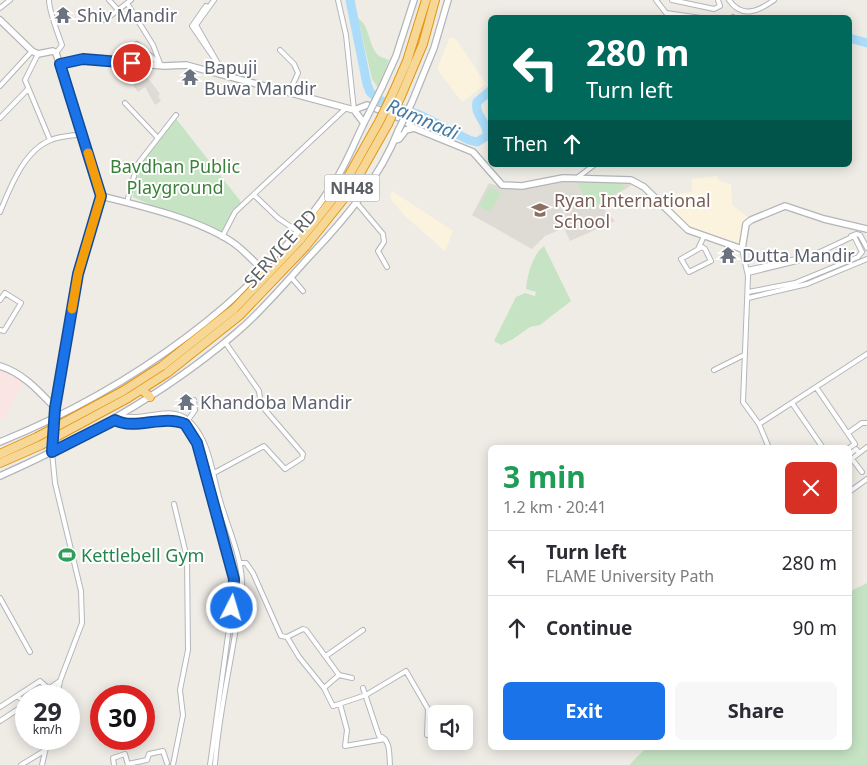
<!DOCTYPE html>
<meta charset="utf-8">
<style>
:root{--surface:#fff;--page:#f7f7f7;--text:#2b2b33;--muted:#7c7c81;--line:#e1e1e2;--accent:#1a73e8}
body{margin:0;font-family:"Noto Sans",sans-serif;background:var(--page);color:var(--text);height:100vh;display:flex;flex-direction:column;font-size:19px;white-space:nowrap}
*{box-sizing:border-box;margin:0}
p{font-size:16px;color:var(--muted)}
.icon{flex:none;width:28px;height:28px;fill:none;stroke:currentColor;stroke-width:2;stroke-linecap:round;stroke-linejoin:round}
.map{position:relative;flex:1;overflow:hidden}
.sheet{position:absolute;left:488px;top:445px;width:364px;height:305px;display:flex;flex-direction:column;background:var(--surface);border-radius:8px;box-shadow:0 2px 12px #0003}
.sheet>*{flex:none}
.banner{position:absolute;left:488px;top:15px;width:364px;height:152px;border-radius:8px;box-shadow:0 2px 12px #0003;background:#00695c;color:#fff;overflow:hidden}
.controls{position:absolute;left:428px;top:705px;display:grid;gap:10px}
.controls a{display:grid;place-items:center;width:45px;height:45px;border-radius:8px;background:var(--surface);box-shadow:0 2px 12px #0003;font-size:25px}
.speed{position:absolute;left:15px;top:685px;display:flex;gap:10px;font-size:25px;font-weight:700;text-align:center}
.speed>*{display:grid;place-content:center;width:65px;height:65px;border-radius:50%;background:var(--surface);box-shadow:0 2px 12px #0003;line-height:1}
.speed small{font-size:12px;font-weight:400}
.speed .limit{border:8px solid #d22;background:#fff;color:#111}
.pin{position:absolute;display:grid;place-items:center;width:42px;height:42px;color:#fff;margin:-21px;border:2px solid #fff;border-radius:50%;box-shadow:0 1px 5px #0007}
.me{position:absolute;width:55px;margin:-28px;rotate:5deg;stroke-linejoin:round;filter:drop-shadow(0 0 4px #0008)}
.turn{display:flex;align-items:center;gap:18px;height:105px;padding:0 15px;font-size:22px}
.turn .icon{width:65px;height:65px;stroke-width:2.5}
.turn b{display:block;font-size:35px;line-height:42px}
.then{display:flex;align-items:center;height:48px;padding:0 15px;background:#0003;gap:10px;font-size:19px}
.round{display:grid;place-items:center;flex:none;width:52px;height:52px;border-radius:8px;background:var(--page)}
.overview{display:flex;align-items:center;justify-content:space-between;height:85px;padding:0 15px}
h1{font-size:30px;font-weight:700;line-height:38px;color:#1e9e55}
.button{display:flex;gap:10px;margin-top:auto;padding:10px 15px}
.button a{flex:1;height:58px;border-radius:8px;background:var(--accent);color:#fff;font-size:20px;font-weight:700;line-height:58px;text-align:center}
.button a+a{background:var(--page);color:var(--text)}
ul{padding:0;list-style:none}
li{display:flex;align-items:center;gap:15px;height:65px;padding:0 15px;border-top:1px solid var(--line)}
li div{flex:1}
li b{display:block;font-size:19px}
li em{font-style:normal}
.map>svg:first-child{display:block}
.commercial{fill:#fcf3de}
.education{fill:#dedbd4}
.medical{fill:#fae4e4}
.green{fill:#c6e4c4}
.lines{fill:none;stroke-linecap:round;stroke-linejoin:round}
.river{stroke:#abdcf9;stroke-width:9}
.street-casing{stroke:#b3b6ba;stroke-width:6}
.secondary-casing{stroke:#b2b5b9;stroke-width:8}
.highway-casing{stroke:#e5950f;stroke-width:10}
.street{stroke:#fff;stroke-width:4}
.secondary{stroke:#fff;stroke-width:5.5}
.highway{stroke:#f6d795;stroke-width:8}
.secondary-bridge-casing{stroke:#b2b5b9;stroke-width:8;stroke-linecap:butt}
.highway-bridge-casing{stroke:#e5950f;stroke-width:10;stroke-linecap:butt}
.secondary-bridge{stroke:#fff;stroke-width:5.5}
.highway-bridge{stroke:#f6d795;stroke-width:8}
.route-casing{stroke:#114b97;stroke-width:12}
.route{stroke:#1a73e8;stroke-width:9}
.slow{stroke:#f59e0b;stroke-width:9}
.labels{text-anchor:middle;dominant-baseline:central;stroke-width:4;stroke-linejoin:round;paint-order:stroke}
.shield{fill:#fff;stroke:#8e9093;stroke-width:1}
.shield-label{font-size:16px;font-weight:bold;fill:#5d6165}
.worship-label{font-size:18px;fill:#5b616d;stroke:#fff;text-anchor:start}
.park-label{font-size:18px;fill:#3b803a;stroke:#fff}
.education-label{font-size:18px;fill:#785e54;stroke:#fff;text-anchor:start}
.street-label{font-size:18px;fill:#5d6165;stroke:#fff}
.leisure-label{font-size:18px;fill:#27864d;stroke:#fff;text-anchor:start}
.water-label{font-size:19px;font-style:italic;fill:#4579a2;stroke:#fff}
</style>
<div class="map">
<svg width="867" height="765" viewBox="0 0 867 765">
<rect width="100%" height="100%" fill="#efece6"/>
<path class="commercial" d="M450 37 456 39 486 84 462 102 437 69Z
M717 176 719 181 731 184 732 205 749 218 744 226 739 246 704 235 686 226 657 197 692 192V179Z
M392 191 453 231 445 251 404 215 390 198Z"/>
<path class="education" d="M136 74 138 76 145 74 160 94 158 96 161 101 155 105 145 87 138 92 133 85 135 84 133 76Z
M551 181H631L635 183 600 205 615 221 570 241 564 228 545 236 532 249 472 215 489 183 507 189Z"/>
<path class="medical" d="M0 370 23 381 5 418 0 420Z"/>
<path class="green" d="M358 18C371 26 368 50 381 57 384 58 387 59 389 60L378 88 372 79Z
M174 116 241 202 222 237 133 197C138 162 153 144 174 116Z
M577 182 623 183 624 188 590 209Z
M490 187 501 193 490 212 479 206Z
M544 246 571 301 540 325 530 327 513 339 501 345 494 341 516 297 525 293 535 296 536 292 526 289C527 275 533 254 544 246Z
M867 583V765H629L646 748H849V592Z"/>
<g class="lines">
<path class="river" d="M350 0 367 84 370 92 379 100 420 115 469 140 477 142 487 136C489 123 474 116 477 102L490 91
M849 38 867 43"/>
<g class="street-casing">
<path id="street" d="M49 0C49 11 58 34 62 45L56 53
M109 0 118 10 131 0
M214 0 196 25 224 74
M338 0 346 35 354 110
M656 0 666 13 701 18
M672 0 714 9 720 6 718 0
M729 0C742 19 759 11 774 0
M127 3 153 45 161 66
M206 6 192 26 216 61
M0 8 10 0
M732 18 733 17
M105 20 118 10
M137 44 155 60 157 65
M280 50 294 64 298 73 289 93
M38 54 25 80 50 140
M0 86 32 51
M125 103 157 137
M0 118 28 89
M577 178 594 165
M254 195 278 218 297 231
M127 202 137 165 176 115
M356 202 383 234 384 242 378 251 387 267
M0 212C10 188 24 150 51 140 60 136 72 136 82 134
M851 236 856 234 860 235 867 248
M222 237 235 212 346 108
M702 247 705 249 711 261 689 272 681 259Z
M698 249 704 236
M742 249 748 276 743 402 759 424 769 448
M747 270 801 258
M748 273 805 259 854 236 862 252 858 257 795 283 748 292
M291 277 303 291
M748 298 807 284 867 259
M0 300 5 293 21 303 4 331 0 330
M714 370 744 355
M816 387 855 444 849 448
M792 403 823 448
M122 416C144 422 169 404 188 420 208 437 212 470 218 493 225 521 241 554 242 581 243 598 238 617 235 634 228 677 218 721 215 765
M188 420 195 410 194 400
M123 424C137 421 172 416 184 423 190 427 193 437 197 443L234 579V592L210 765
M759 424 867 354
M848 433 862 423H867
M52 452 55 483 81 591 82 623 60 681 57 696
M849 455 856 449 859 453
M852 459 862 472
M849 461 867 447
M214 473 264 446 285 469 302 458 303 454 261 405 259 391 225 342
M849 492 867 479
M240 563H246L253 573 281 636 287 637 303 629 306 630 339 675 352 678
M0 598 30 652
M287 637 299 657 324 688 339 675
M326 656 363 630
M324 688 333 706 366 695 406 671 428 709 427 735
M363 688 379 736C391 739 389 755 390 765
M17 696 40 681 49 689
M38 696 60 681
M340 704 347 730 345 746 385 739
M0 707 17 696 26 703
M0 721 26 704
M128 764 147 760 149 754 163 751 167 763
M21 765 44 751
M42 765 48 739
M114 765 113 758 125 754 128 765
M173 765 183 715 180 690 188 650 187 558 174 504"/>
</g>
<g class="secondary-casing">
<path id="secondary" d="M0 20 32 51 38 54 53 51 56 53 101 196 78 274 55 408
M60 64 83 59 164 66 186 65 354 110 364 123
M382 87 396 56 414 0
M412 102 434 48 448 0
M354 110 367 105 402 119 414 128 473 152 502 185 522 186 563 178 631 180 644 187 688 230 742 249 746 224 751 220 785 206 824 219 867 229
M395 140 399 139 406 130 414 128
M101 196C142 206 197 219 232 242 244 250 254 262 264 271
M0 366C23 373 39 391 55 408L52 452
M0 442C128 390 259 300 335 181 348 161 356 138 367 117
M0 476C88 437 172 390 244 326 267 305 288 280 309 257 344 220 380 178 398 131"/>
</g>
<g class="highway-casing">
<path id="highway" d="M393 93 407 61 426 0
M401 96 423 44 435 0
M300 240 343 186 380 120
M306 246 350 191 388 124
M142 390 150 397
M123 391 162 366 234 309
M128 398 167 373 240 315
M0 454 37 437
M0 463 41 445"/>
</g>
<use href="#street" class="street"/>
<use href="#secondary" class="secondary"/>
<use href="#highway" class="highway"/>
<g class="secondary-bridge-casing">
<path id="secondary-bridge" d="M367 117 382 87
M398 131 412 102"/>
</g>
<g class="highway-bridge-casing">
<path id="highway-bridge" d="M380 120 393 93
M388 124 401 96
M234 309 300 240
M240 315 306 246
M37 437 123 391
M41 445 128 398"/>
</g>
<use href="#secondary-bridge" class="secondary-bridge"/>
<use href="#highway-bridge" class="highway-bridge"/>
</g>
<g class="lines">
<g class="route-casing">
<path id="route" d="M132 63 83 59 60 64 101 196 78 274 55 408 52 452 115 420C135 431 163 414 185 424L197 443 234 579 232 608"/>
</g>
<use href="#route" class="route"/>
<path class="slow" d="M72 309 78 274 101 196 88 153"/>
</g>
<defs>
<g id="temple-bare" transform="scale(1.35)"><path d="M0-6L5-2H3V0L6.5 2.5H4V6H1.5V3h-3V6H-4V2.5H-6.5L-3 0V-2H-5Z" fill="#6b7280" stroke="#fff" stroke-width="2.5" paint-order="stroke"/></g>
<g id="school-bare" transform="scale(1.35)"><path d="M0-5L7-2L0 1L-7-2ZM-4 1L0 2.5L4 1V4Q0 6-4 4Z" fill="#8d6e63" stroke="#fff" stroke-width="2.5" paint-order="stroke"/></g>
<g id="stadium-bare" transform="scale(1.35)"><path d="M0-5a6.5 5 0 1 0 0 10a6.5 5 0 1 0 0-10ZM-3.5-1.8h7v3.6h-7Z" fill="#2e9e5b" stroke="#fff" stroke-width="2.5" paint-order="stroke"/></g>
</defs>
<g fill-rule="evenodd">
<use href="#temple-bare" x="63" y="15"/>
<use href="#temple-bare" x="190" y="77"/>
<use href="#school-bare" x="540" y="210"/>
<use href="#temple-bare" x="728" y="255"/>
<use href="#temple-bare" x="186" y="402"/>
<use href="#stadium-bare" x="67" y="555"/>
</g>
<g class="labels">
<rect class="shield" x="324.5" y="174.5" width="55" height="27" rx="4"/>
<g class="shield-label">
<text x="352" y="188">NH48</text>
</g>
<g class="worship-label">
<text x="77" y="15">Shiv Mandir</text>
<text x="204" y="67">Bapuji<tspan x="204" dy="21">Buwa Mandir</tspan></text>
<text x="742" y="255">Dutta Mandir</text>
<text x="200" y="402">Khandoba Mandir</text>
</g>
<g class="park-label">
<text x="175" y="166">Bavdhan Public<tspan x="175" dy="21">Playground</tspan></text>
</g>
<g class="education-label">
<text x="554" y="200">Ryan International<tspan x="554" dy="21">School</tspan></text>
</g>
<g class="street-label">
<text transform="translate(280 248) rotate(-48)">SERVICE RD</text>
</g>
<g class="leisure-label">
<text x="81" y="555">Kettlebell Gym</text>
</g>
<g class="water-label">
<text transform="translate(423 119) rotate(23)">Ramnadi</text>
</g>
</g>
</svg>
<div class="controls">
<a><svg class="icon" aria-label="sound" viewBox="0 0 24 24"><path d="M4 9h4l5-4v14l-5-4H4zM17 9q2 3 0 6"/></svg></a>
</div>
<div class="speed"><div>29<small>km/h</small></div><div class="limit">30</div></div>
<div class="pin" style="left:132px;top:63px;background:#d93025"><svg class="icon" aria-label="arrive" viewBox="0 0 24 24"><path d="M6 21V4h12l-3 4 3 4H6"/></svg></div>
<svg class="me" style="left:232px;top:608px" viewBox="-20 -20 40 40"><circle r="17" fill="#1a73e8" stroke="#fff" stroke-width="3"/><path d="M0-11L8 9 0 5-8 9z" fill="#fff"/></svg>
<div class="banner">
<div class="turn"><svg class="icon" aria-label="left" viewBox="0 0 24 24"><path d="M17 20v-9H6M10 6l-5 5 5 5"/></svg><div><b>280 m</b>Turn left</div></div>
<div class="then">Then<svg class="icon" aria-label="ahead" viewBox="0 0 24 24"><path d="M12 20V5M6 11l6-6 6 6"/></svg></div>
</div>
<section class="sheet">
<div class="overview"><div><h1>3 min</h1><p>1.2 km · 20:41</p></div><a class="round" style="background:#d93025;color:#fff"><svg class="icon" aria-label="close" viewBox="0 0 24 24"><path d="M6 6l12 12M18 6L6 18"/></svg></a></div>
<ul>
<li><svg class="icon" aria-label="left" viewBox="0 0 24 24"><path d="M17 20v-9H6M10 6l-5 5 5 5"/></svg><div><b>Turn left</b><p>FLAME University Path</p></div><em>280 m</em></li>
<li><svg class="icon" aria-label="ahead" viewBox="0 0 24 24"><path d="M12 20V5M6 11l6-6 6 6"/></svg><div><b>Continue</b></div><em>90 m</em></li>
</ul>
<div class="button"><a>Exit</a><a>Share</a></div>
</section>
</div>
